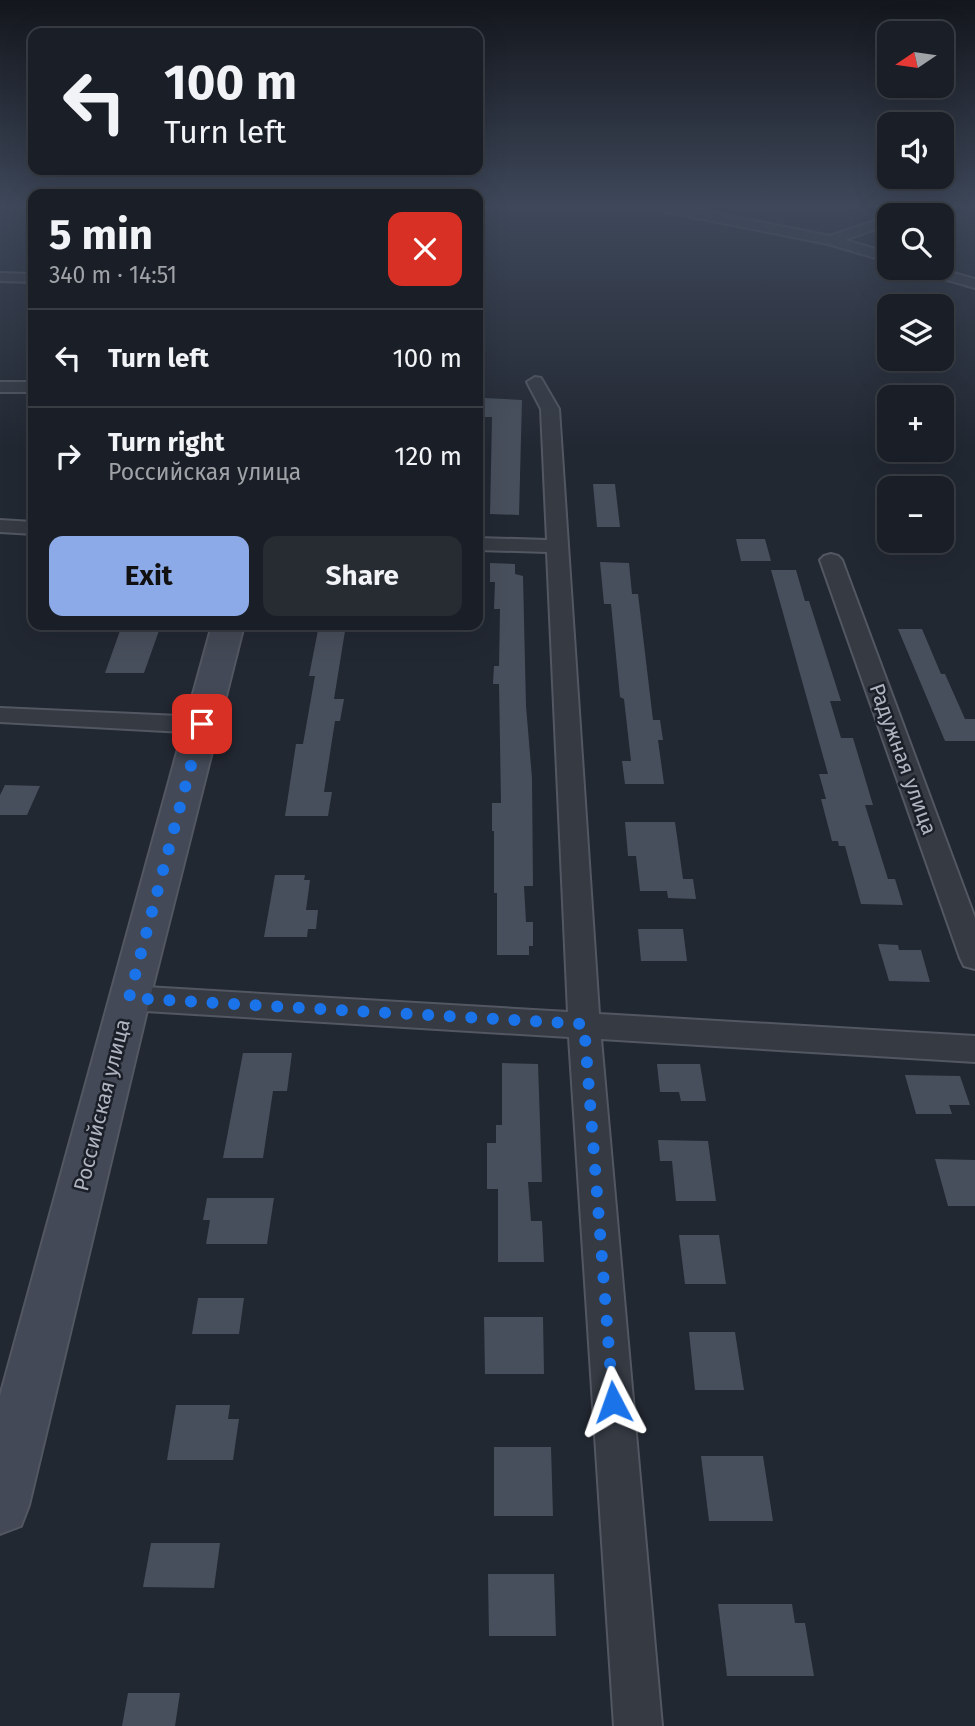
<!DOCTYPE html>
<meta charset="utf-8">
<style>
:root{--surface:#1a1e26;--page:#272b32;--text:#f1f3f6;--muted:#9fa2a7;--line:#383c43;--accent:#8caae8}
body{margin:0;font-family:"Fira Sans",sans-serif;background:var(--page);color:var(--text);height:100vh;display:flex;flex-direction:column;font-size:26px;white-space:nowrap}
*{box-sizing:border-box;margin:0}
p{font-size:23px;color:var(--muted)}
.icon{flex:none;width:38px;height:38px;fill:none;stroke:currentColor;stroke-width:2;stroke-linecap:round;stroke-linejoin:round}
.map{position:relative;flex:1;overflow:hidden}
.panel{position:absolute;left:28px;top:189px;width:455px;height:441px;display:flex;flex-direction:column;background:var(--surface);border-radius:14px;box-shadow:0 7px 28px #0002,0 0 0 2px var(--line)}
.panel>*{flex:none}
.hud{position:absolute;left:28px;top:28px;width:455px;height:147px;border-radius:14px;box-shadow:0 7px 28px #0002,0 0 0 2px var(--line);background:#1a1e26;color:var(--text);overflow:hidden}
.needle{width:46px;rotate:257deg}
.controls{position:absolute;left:877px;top:21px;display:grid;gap:14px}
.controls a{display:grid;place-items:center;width:77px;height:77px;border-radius:14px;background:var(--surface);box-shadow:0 7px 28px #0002,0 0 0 2px var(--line);font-size:35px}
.pin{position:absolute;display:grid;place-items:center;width:60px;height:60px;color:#fff;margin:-30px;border-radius:14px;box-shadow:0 4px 10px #0006}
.me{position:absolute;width:77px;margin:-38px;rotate:356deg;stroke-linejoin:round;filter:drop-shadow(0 0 5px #0008)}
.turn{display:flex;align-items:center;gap:24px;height:147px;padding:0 21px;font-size:32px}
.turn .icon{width:91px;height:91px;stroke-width:2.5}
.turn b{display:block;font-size:49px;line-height:60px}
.round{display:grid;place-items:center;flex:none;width:74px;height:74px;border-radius:14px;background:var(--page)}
.headline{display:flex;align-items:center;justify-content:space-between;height:119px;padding:0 21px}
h1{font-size:42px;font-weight:700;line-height:52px}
.action{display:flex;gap:14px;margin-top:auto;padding:14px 21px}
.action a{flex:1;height:80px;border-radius:14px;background:var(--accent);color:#111;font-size:28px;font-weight:700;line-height:80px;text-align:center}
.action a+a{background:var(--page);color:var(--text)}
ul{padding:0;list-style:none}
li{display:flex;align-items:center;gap:21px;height:98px;padding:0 21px;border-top:2px solid var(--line)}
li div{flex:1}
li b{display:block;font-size:26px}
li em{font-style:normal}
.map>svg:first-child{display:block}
.building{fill:#484f5c}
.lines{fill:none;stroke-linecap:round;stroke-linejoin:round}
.minor-casing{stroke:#525761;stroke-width:4}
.secondary-casing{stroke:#525761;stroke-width:4}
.minor{fill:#353a43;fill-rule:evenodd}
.secondary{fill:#434956;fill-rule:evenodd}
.route{stroke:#1a73e8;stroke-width:12;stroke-dasharray:0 21.6}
.labels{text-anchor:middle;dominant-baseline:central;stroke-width:5;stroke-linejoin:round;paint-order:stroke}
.street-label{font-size:21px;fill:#afb4c0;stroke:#1a1f28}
</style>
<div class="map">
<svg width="975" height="1726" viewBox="0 0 975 1726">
<rect width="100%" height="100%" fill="#222832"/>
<path class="building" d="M484 398 522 400 519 515 490 514 492 417H484Z
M593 484H615L620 527H597Z
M736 539H765L771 561H741Z
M600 562 629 563 632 594H638L653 720H660L663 740H658L664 784H625L622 761H631L624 699 620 697 611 604H604Z
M490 563 515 564V574L523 576 526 706 532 778 533 886H524L526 922H533V946H529V955H497V893H494V831H492V803H501L499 684H493L494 666H499L500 609H494L495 582H490Z
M771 570H796L805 601H809L841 701H830L841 738H853L873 805H865L888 879H895L903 905 861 904 845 846H839L838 841H832L821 799H826L819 774H828Z
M122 625H161L144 673H105Z
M319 625H346L334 699H344L340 721H335L324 792H332L328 816H285L296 744H303L315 676H309Z
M898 629H922L941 674H945L965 719H975V741H945Z
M5 785 40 786 27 815H0V795Z
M625 822H675L683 879H693L696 899 668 898 667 891H640L636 856H628Z
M275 875H305L304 880H310L306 910H318L316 929H308L307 937H264Z
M638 929H683L687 961H641Z
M878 944 898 945 899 950H921L930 982 889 981Z
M243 1053H292L287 1091H273L263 1158H223Z
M502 1063 538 1064 542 1182H528L531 1221H542L544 1262H498V1189H487V1143H496V1125H502Z
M657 1064H700L706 1101H681L679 1092H660Z
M905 1075 960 1076 970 1105H949L952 1114H916Z
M658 1140 708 1141 716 1201H676L672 1161H660Z
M935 1159 975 1160V1206H948Z
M207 1198H274L267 1244H206L210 1220H203Z
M679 1235H719L726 1284H685Z
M198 1298H244L239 1334H192Z
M484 1317H543L544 1374H485Z
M689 1332H735L744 1390H695Z
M176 1405H230L228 1419H239L233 1460H167Z
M494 1447H551L553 1516H494Z
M701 1456H763L773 1521H709Z
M151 1543H220L214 1588 143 1587Z
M488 1574H554L556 1636H489Z
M718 1604H792L795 1623H805L814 1676H727Z
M128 1693H180L175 1726H122Z"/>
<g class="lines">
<g class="minor-casing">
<path id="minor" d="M656 207H683L830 236 889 216V224L845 240 889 253V262L828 244 662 211Z
M911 207H930L913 215H894Z
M915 268H936L975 279V288L917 271Z
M0 273 33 274V282L0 281Z
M535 377 541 378 559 409 599 1014 975 1036V1062L601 1039 662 1726H614L569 1037 129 1010 118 1006 113 998 118 990 129 986 568 1012 547 552 478 550V538L547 540 541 409 527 382Z
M0 382H33V392H0Z
M0 520 33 522V534L0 532Z
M831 554 838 556 842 560 975 918V969L964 966 960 958 820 560 824 556Z
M0 708 202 717 211 720 214 725 211 730 202 733 0 722Z"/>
</g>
<g class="secondary-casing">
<path id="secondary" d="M212 625H244L150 998 29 1505 21 1526 0 1534V1396Z"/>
</g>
<use href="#minor" class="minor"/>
<use href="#secondary" class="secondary"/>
</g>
<linearGradient id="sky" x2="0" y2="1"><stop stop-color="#13161c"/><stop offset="0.46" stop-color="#3e485a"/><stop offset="1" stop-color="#3e485a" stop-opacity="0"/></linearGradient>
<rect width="975" height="449" fill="url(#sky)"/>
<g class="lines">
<path class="route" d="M202 724 129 998 584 1024 613 1402"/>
</g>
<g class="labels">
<g class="street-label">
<text transform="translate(903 759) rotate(70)">Радужная улица</text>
<text transform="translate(102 1105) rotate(-76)">Российская улица</text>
</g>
</g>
</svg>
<div class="controls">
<a><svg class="needle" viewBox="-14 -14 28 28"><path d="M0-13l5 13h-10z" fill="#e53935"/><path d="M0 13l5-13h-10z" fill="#9fa2a7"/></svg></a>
<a><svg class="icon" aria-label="sound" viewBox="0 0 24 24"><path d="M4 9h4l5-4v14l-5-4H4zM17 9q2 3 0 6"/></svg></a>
<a><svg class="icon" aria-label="search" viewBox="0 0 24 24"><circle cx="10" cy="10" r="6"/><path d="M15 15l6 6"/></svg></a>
<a><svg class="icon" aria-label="layers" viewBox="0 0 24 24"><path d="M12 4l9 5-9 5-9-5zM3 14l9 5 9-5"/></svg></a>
<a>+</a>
<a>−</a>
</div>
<div class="pin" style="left:202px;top:724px;background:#d93025"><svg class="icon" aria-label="arrive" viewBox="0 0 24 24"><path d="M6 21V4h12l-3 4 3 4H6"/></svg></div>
<svg class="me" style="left:613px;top:1402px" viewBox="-20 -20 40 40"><path d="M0-17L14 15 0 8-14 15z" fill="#1a73e8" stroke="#fff" stroke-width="4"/></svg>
<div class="hud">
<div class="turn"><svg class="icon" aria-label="left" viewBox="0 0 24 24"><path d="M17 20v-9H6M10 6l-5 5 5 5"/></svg><div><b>100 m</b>Turn left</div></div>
</div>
<section class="panel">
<div class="headline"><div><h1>5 min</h1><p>340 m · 14:51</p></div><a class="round" style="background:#d93025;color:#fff"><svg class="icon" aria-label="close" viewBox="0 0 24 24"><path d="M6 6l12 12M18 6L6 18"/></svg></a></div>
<ul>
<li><svg class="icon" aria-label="left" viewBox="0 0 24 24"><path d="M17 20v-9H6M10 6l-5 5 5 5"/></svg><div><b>Turn left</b></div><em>100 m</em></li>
<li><svg class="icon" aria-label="right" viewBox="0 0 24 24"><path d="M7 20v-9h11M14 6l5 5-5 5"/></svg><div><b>Turn right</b><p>Российская улица</p></div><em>120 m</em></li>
</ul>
<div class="action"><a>Exit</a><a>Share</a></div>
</section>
</div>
